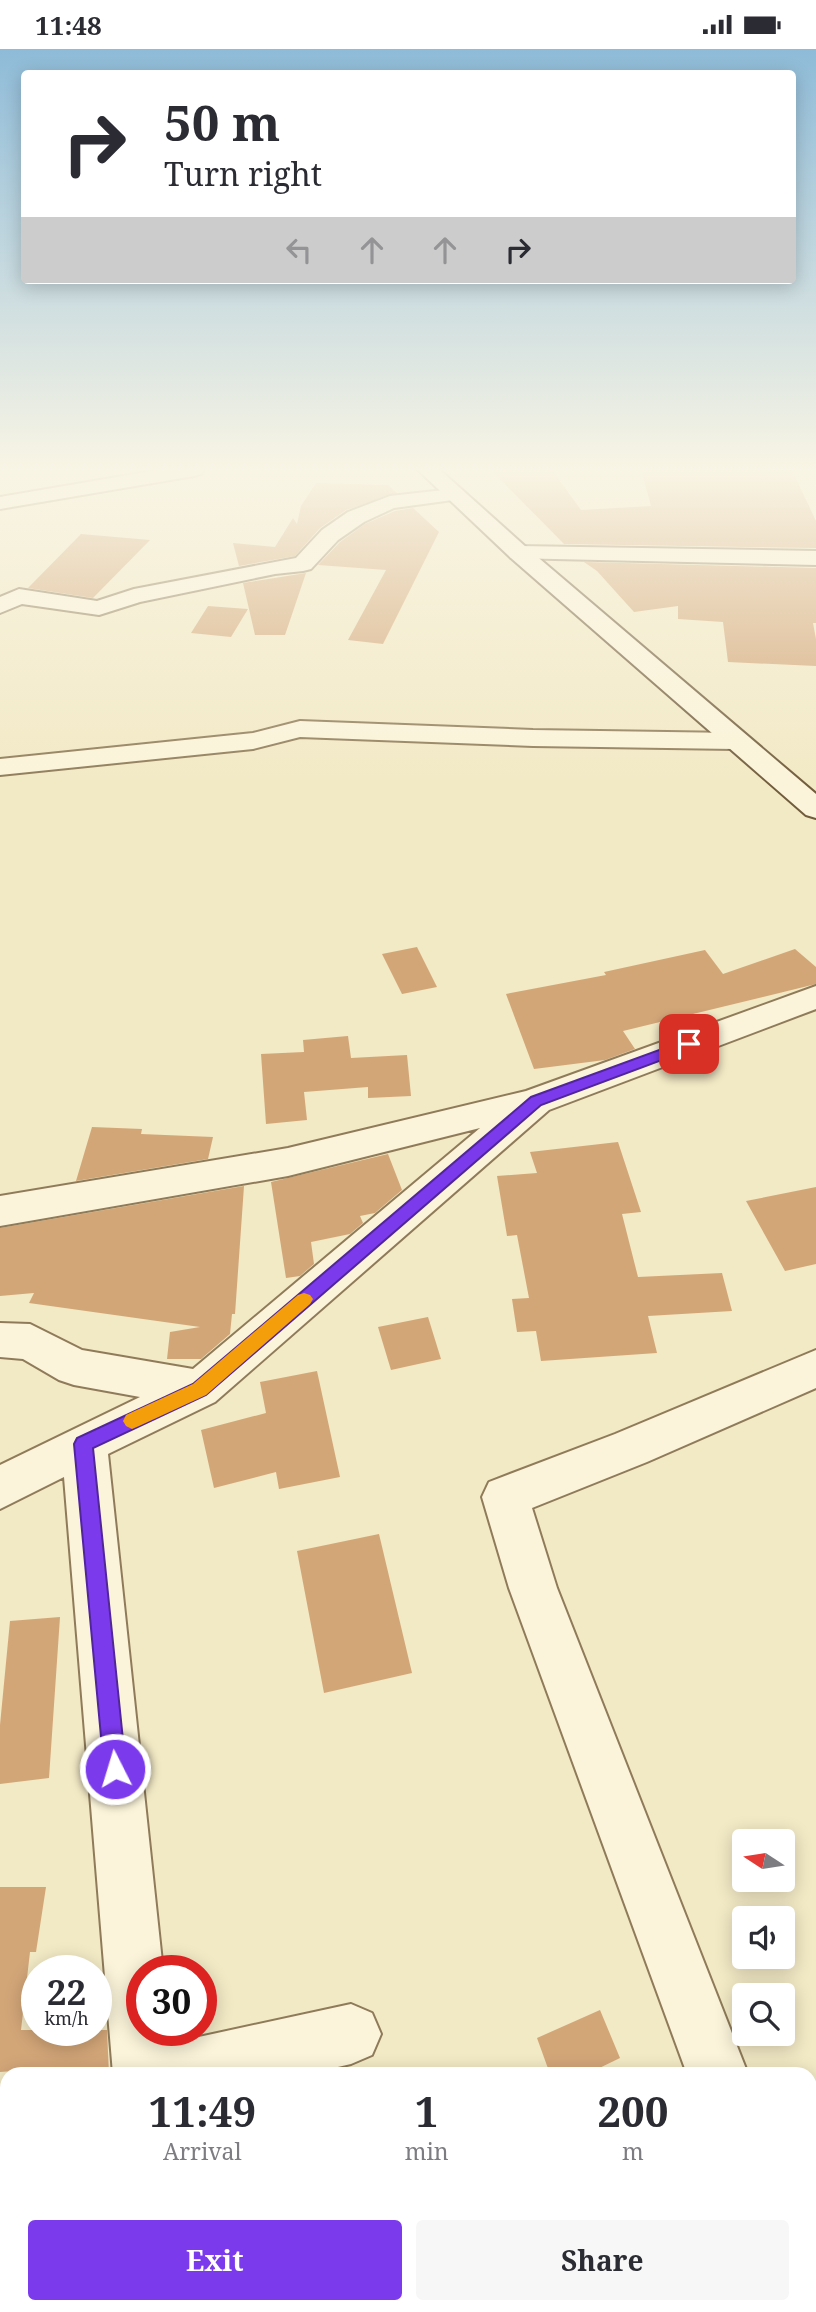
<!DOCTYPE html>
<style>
:root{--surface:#fff;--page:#f7f7f7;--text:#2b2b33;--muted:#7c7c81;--accent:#7c3aed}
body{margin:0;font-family:"Noto Serif",serif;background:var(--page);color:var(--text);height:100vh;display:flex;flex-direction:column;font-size:26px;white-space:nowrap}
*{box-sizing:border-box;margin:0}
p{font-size:23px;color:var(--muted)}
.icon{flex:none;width:38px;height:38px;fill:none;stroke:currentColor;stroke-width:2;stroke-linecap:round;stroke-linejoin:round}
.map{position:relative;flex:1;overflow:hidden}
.panel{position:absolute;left:0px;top:2018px;width:817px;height:247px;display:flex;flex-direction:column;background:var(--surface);border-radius:21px 21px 0 0;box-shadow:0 4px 18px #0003}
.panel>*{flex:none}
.guide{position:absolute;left:21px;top:21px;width:775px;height:214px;border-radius:7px;box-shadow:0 4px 18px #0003;background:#fff;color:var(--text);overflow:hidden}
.needle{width:46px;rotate:282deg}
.fabs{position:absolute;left:732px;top:1780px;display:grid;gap:14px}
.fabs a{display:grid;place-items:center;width:63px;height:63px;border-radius:7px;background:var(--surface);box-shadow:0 4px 18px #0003;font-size:35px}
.speed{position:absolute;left:21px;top:1906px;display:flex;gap:14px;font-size:35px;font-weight:700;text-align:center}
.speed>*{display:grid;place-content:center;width:91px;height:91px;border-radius:50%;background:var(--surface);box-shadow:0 4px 18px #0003;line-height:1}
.speed small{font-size:18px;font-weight:400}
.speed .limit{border:10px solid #d22;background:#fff;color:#111}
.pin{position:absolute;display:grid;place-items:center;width:60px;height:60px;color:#fff;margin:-30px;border-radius:14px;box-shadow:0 4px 10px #0006}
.me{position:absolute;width:77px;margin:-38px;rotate:355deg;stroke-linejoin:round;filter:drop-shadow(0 0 5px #0008)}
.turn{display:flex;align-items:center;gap:24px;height:147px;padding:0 28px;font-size:32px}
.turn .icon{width:91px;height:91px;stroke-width:2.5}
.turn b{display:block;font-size:49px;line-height:60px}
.lanes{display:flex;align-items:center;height:66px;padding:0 28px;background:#0003;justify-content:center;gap:35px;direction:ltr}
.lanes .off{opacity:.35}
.eta{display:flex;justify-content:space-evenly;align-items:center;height:119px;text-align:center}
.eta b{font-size:42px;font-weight:700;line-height:49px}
.primary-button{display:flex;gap:14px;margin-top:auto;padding:14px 28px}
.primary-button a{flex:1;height:80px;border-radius:7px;background:var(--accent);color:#fff;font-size:28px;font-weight:700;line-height:80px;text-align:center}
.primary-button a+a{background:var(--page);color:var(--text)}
.status{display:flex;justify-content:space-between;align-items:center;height:49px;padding:0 35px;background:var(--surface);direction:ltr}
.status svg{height:19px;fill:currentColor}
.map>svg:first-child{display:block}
.building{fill:#d3a678}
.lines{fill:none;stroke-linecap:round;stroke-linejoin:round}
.street-casing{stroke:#8f7b59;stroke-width:4}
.secondary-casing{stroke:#715c3c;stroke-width:4}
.street{fill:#fbf4da;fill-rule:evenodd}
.secondary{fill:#fbf4da;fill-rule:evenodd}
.route{fill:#7c3aed;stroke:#51269a;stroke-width:2}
.slow{fill:#f59e0b}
</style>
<div class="status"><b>11:48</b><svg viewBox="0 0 49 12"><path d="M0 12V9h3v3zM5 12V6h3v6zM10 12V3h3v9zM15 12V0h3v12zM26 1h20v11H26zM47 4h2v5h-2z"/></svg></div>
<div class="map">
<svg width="816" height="2263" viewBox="0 0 816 2263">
<rect width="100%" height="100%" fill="#f2e9c5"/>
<path class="building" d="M491 421H552L581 461 651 457 641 421H792L816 472V499L564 495Z
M316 434 388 436 397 444 346 461 320 479 295 507 239 517 233 494 275 498 293 469 297 475 301 457Z
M413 459 439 483 383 595 348 591 386 521 318 516 340 493 365 475 395 462Z
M81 485 150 491 93 549 28 539Z
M584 513 816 519V574H813L816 590V617L728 613 723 573 678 570V557L634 563 597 522Z
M306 524 285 586H255L243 534Z
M208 557 248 560 231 588 191 584Z
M417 898 437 938 402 945 382 905Z
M795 900 816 918V935L623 982 635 1000 605 1011 534 1020 506 945 606 926 604 923 705 901 723 925Z
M348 987 351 1009 407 1006 411 1047 368 1049V1038L304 1043 307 1071 266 1075 261 1005 304 1003 303 991Z
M92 1078 142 1080 141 1085 213 1088 208 1110 76 1132Z
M618 1093 641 1163 622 1165 638 1228 722 1224 732 1262 648 1267 657 1304 541 1312 536 1282 517 1283 512 1250 529 1249 517 1186 507 1187 497 1127 537 1124 530 1103Z
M388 1105 402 1141 375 1164 360 1167 363 1174 350 1185 311 1193 314 1215 300 1227 286 1229 271 1133Z
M244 1137 235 1265H232L230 1285 201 1310H167L170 1283 200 1278 29 1254 34 1244 0 1247V1179Z
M816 1138V1215L785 1222 746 1152Z
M428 1268 441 1310 391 1321 378 1278Z
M317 1322 340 1428 279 1440 276 1423 214 1439 201 1381 266 1364 260 1333Z
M379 1485 412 1624 324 1644 297 1502Z
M60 1568 49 1729 0 1735V1676L10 1572Z
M0 1838H46L36 1903H30L21 1981H107L109 2025H53V2019L0 2023Z
M600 1961 620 2009 587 2025H550L537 1989Z"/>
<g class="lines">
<g class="street-casing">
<path id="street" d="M158 421H204L201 425 194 427 0 460V448Z
M453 440 460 442 464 446 460 450 394 459 364 473 338 491 311 520 303 522 275 525 140 553 99 566 22 555 0 564V548L19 540 97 552 134 540 296 509 322 481 348 463 390 447Z
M519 497 816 502V516L511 509 508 504 511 499Z
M300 672 533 681 734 684 744 686 748 692 744 698 734 700 533 697 300 688 253 700 0 726V710L253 684Z
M816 937V960L549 1061 215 1353 108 1405 163 1922H142V1981H170L171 1994 351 1955 372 1964 381 1985 372 2006 351 2015 307 2025H113L64 1428 0 1460V1416L140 1348 74 1336 59 1331 23 1310 0 1308V1274L30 1275 82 1301 193 1320 480 1079 288 1127 0 1177V1147L288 1099 526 1042Z
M816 1301V1339L647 1413 532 1459 557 1539 748 2025H687L509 1539 482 1448 489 1433 615 1385Z
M810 2225 816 2227V2263H778L777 2258H810Z"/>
</g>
<g class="secondary-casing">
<path id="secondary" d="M418 421H440L527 499 816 745V769L806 766 511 509Z"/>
</g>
<use href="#street" class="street"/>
<use href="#secondary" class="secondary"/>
</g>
<linearGradient id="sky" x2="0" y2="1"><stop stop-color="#8ebbd8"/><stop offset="0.57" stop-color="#f9f5e5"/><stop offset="1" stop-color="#f9f5e5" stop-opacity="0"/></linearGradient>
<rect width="816" height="738" fill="url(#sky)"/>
<path class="route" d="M689 990 696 995 694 999 541 1056 206 1346 93 1399 126 1720 123 1728 115 1731 107 1728 104 1720 74 1395 77 1389 193 1335 531 1048Z"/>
<path class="slow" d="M304 1244 310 1246 313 1250 310 1255 206 1346 139 1377 132 1380 126 1377 123 1372 126 1366 193 1335 298 1246Z"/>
</svg>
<div class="fabs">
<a><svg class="needle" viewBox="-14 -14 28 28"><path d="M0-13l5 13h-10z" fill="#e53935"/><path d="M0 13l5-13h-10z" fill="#7c7c81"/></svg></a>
<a><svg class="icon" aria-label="sound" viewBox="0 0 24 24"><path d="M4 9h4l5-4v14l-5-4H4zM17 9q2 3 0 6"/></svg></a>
<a><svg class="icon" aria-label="search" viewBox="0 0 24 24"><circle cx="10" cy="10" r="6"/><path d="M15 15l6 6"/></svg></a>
</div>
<div class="speed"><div>22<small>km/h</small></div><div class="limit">30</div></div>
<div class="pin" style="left:689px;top:995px;background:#d93025"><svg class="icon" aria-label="arrive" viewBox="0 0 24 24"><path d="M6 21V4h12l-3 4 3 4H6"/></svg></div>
<svg class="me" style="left:115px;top:1720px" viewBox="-20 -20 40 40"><circle r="17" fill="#7c3aed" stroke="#fff" stroke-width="3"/><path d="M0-11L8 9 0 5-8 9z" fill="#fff"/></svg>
<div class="guide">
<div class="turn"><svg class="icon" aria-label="right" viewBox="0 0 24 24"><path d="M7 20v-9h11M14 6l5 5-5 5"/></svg><div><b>50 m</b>Turn right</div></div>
<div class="lanes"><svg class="icon off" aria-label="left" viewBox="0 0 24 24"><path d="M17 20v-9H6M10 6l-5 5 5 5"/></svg><svg class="icon off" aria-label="ahead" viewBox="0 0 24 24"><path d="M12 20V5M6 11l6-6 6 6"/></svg><svg class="icon off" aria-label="ahead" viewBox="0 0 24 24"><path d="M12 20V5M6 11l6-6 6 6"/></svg><svg class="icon" aria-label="right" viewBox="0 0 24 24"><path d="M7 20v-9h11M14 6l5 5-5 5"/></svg></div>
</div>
<section class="panel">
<div class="eta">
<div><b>11:49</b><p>Arrival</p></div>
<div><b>1</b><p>min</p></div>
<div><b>200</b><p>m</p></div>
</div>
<div class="primary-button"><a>Exit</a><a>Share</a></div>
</section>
</div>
